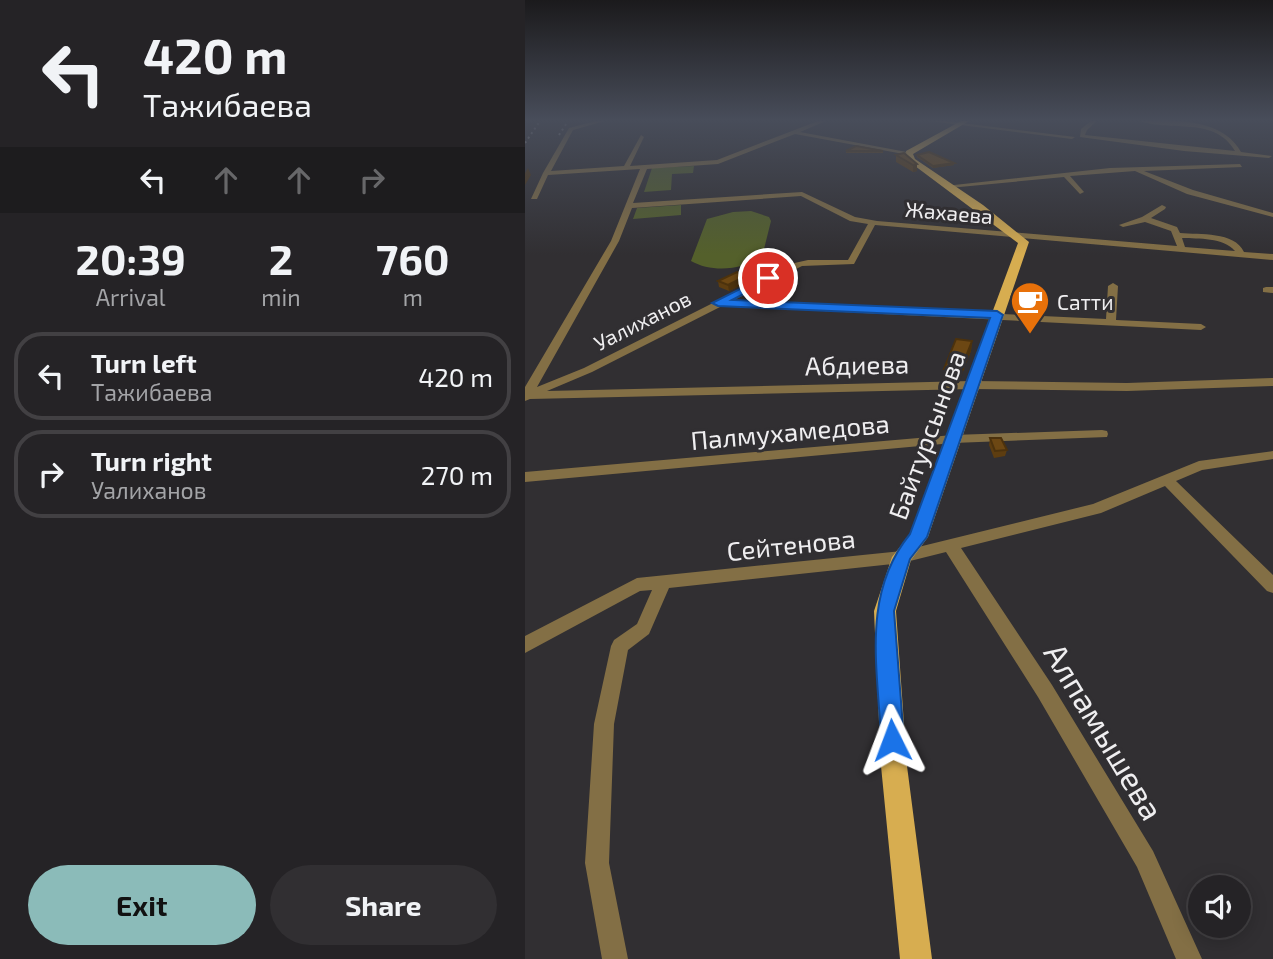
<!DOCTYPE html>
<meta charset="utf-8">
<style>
:root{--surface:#252326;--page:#312f32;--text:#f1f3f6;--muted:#a3a4a7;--line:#424043;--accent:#8bbbb9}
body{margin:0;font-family:"Exo 2",sans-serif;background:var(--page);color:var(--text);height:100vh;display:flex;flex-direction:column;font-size:26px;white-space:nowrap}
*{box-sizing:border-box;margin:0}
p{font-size:23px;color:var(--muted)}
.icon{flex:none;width:38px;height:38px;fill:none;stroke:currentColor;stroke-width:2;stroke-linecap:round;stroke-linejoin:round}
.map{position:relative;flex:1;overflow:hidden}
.drawer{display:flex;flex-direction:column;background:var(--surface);width:525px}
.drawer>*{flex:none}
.hud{background:#252326;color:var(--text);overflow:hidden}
.fabs{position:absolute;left:663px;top:875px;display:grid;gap:14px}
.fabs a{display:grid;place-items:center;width:63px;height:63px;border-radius:50%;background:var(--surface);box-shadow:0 4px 18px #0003,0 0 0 2px var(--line);font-size:35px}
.pin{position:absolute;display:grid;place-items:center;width:60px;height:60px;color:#fff;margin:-30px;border:4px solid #fff;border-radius:50%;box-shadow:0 2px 7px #0007}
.me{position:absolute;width:77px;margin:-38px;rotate:357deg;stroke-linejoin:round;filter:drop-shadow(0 0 5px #0008)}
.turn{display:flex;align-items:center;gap:24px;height:147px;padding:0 28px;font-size:32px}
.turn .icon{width:91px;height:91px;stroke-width:2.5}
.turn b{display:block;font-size:49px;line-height:60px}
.lanes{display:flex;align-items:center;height:66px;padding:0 28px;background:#0003;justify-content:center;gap:35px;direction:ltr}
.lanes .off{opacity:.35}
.eta{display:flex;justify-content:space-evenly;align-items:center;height:119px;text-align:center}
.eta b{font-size:42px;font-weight:700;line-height:49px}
.button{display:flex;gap:14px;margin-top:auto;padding:14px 28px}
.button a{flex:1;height:80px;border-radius:42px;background:var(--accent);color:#111;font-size:28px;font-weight:700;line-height:80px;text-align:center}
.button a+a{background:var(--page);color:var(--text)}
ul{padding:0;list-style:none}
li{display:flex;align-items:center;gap:21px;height:88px;margin:0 14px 10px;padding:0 14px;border:4px solid var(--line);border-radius:28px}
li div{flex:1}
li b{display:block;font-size:26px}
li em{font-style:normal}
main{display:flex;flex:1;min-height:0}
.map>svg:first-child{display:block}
.green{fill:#54602b}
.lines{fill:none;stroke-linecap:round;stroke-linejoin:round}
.minor{fill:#836f45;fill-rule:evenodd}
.major{fill:#d7ad50;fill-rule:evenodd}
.rail{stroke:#a5a4a6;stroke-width:2;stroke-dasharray:2 3.5;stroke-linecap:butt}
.wall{fill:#5d3d10}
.shaded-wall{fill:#4c320d}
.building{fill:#6c4713;stroke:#4c320d;stroke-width:2}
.route{fill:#1a73e8;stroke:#114b97;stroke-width:2}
.labels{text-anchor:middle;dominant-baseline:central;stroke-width:6;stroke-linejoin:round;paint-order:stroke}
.far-street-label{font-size:21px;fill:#efeef0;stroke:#312f32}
.far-poi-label{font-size:21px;fill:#efeef0;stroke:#312f32;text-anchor:start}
.street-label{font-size:26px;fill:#efeef0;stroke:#312f32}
.near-street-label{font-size:32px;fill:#efeef0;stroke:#312f32}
</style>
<main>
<section class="drawer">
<div class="hud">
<div class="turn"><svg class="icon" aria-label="left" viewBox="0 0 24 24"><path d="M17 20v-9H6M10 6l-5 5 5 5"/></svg><div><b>420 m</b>Тажибаева</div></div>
<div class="lanes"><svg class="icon" aria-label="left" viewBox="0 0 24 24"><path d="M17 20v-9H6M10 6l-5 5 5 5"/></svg><svg class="icon off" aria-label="ahead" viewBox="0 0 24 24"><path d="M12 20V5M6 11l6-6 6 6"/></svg><svg class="icon off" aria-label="ahead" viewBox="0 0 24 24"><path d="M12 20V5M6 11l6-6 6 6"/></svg><svg class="icon off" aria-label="right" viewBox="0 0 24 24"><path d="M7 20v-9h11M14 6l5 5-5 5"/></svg></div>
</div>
<div class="eta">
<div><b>20:39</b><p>Arrival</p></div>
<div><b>2</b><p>min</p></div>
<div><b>760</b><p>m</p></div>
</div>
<ul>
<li><svg class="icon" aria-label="left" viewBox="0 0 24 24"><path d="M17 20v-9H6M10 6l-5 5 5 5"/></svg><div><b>Turn left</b><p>Тажибаева</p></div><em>420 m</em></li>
<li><svg class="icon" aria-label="right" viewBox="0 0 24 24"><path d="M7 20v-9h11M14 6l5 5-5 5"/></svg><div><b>Turn right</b><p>Уалиханов</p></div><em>270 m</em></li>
</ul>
<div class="button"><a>Exit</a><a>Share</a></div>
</section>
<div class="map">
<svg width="748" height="959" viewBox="0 0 748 959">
<rect width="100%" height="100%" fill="#312f32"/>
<path class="green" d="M169 166 168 173 147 174 146 190 119 192 127 168Z
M156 205V215L108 219 112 208Z
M226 211 244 217 246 221 237 257C217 270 187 273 166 261L182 219 208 212Z"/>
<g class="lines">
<path class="minor" d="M71 121H80L48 130 26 171 99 166 116 135 119 137 105 166 192 160 293 121H301L275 132 387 153 384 155 270 134 193 164 122 169 108 203 277 192 330 217 352 221 652 246 646 231 620 222 598 227 594 225 617 217 637 205 641 207 640 209 626 218 652 227 655 233C675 235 709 231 719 252L748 254V260L350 225 329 264 277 266 207 301 581 319 583 286 588 283 593 286 591 320 676 324 681 327 676 330 197 306 67 372 22 391 446 381 602 383 748 378V386L602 391 446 389 5 399 0 401V387L86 241 115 169 23 175 12 199H6L18 173 44 128ZM276 196 325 221 343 224 323 260H283L265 264 59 368 12 387 94 241 107 208ZM657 238C674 239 698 237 710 251L660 247Z
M404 121H420L550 137 547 139Z
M566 121H572L562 130 560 135 710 151C690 116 646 132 615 121 650 120 697 118 716 152L747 156 744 158 659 151 555 137 556 129Z
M715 164 717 167 619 171 668 190 748 213V217L662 194 610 171 545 176 559 192 555 194 539 177 424 188 420 186 585 168Z
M741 287H748V293L738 292V288Z
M577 430 582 431 583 434 582 437 428 443 0 482V472L428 435Z
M748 451V459L677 470 651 481 748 575V593L742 591 640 486 576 513 436 548 527 685 628 851 677 959H651L612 867 513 697 421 552 377 563 144 588 124 634 103 650 89 724 84 863 103 959H77L60 863 69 724 86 646 89 640 112 624 127 590 115 591 0 653V636L112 578 377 551 568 504 674 461Z"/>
<path class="major" d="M436 121H444L388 154 390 159 458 205 504 242 403 537 386 560 371 611 382 766 407 959H375L356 766 349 611 367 557 385 534 493 243 382 160 381 151Z"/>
<path class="rail" d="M34 135 43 121
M0 143 15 121"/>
</g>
<path class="wall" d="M321 151H358V153H321Z
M379 153 392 171 388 172 371 162V155Z
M392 155 429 165 408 168 392 157Z
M193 281 223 282 204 291 194 287Z
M447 341 446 351 435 379H419V369Z
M465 438 482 450 480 456 469 458 464 445Z"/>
<path class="shaded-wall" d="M429 163V165L408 168V166Z
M392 164V171L388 172V165Z
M3 168 6 175 0 185V173Z
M221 276 223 282 204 291 203 285Z
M447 341 446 351 435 379 436 369Z"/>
<path class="building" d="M331 146 358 151H321Z
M404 152 429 163 408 166 392 155Z
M379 153 392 164 388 165 371 155Z
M212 272 221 276 203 285 193 281Z
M431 339 447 341 436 369H419Z
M465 438H476L482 450 470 451Z"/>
<linearGradient id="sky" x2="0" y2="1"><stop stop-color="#1b1a1c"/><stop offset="0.47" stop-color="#484d5a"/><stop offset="1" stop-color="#484d5a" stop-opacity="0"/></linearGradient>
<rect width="748" height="255" fill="url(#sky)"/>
<path class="route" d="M243 275 246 276V280L207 300 472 311 478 315 402 537 385 559 369 611 379 740 375 748 367 751 359 748 356 740C353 668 336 594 385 534L465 318 193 306 187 303Z"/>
<defs>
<g id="cafe-pin" transform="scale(2.0125)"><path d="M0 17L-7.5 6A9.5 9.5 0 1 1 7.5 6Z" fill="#e8710a" stroke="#312f32"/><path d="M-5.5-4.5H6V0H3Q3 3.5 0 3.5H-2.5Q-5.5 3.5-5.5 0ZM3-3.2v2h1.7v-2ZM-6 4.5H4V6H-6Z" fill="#fff"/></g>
</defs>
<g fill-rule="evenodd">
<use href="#cafe-pin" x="505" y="301"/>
</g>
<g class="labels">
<g class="far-street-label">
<text transform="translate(424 212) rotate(5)">Жахаева</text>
<text transform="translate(117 320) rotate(-27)">Уалиханов</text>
</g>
<g class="far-poi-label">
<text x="532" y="301">Сатти</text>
</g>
<g class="street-label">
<text transform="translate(332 364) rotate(-1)">Абдиева</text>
<text transform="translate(265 431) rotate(-5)">Палмухамедова</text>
<text transform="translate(401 435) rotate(-70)">Байтурсынова</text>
<text transform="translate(266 544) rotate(-6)">Сейтенова</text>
</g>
<g class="near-street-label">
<text transform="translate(580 731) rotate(59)">Алпамышева</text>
</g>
</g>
</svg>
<div class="fabs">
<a><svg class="icon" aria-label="sound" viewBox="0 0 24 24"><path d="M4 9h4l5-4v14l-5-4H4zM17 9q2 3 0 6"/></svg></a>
</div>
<div class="pin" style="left:243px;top:278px;background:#d93025"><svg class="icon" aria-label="arrive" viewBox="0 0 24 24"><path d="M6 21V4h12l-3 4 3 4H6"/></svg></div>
<svg class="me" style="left:367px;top:740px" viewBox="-20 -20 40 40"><path d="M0-17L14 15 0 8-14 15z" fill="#1a73e8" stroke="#fff" stroke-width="4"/></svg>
</div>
</main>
